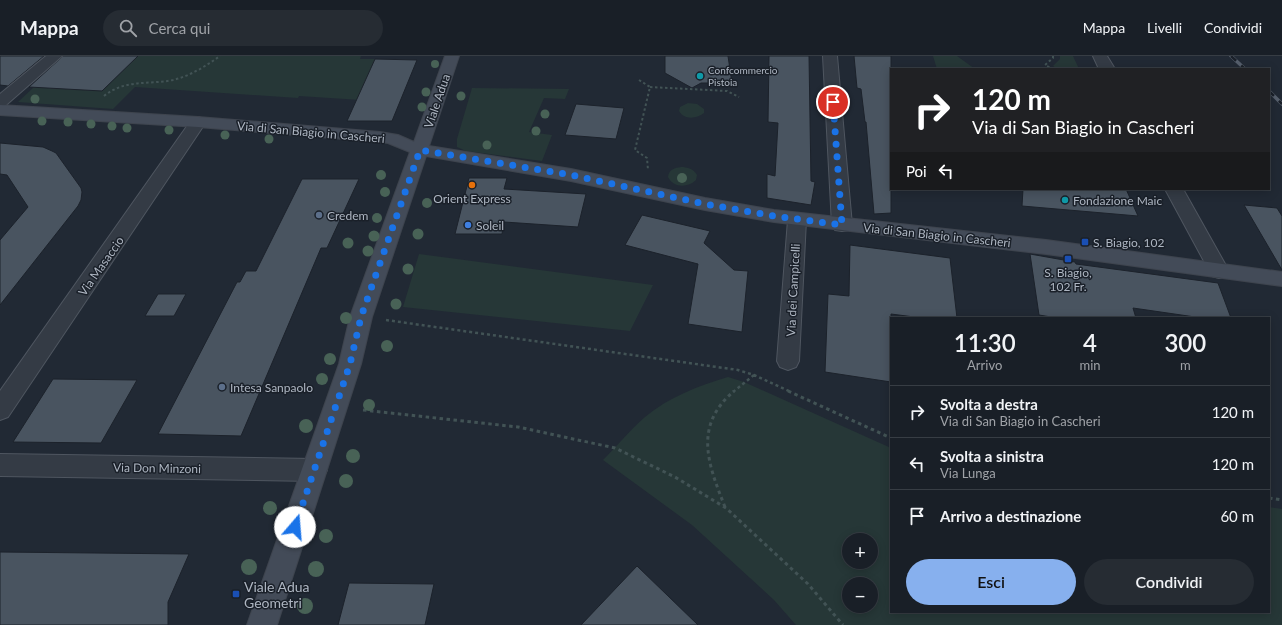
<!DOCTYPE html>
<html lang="it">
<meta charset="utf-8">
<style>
:root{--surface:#191f27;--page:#262c33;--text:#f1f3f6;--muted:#9fa2a7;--line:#373d44;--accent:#87b0ee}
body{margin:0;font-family:Lato,sans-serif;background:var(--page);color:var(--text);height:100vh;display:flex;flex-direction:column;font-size:15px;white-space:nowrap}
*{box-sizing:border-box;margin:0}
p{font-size:13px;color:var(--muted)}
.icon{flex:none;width:22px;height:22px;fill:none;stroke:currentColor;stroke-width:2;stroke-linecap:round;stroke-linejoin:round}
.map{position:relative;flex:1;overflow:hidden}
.sheet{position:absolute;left:890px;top:261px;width:380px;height:296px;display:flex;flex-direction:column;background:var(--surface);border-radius:0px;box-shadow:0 2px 10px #0003,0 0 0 1px var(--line)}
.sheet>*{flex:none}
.banner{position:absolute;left:890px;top:12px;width:380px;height:122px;border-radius:0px;box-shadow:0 2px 10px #0003,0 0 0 1px var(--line);background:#202124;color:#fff;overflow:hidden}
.tools{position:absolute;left:842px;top:477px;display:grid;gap:8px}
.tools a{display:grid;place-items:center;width:36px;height:36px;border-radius:50%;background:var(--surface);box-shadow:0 2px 10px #0003,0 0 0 1px var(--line);font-size:20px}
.pin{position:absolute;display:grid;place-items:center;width:34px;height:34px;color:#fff;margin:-17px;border:2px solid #fff;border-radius:50%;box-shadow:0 1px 4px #0007}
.me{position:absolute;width:44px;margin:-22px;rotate:18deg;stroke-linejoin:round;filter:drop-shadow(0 0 3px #0008)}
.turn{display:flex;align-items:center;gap:14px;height:84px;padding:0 16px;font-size:18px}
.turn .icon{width:52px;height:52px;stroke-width:2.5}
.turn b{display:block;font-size:28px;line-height:34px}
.then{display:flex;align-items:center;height:38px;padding:0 16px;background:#0003;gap:8px;font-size:15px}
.eta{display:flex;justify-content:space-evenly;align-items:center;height:68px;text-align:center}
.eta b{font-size:24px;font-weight:600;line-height:28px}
.action{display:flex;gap:8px;margin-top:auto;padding:8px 16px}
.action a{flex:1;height:46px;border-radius:24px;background:var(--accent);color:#111;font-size:16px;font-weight:600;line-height:46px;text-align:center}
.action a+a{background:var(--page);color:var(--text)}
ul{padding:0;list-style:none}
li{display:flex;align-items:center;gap:12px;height:52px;padding:0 16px;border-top:1px solid var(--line)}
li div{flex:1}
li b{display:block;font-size:15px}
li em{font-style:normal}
header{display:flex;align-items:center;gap:24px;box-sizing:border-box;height:56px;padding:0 20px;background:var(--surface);border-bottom:1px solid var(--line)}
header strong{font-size:19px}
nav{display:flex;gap:22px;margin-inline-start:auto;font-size:14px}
.search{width:280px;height:36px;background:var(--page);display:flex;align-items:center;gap:10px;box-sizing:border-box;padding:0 14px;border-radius:22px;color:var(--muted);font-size:15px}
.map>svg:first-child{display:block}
.green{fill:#263737;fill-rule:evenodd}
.building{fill:#495460;stroke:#1c222b}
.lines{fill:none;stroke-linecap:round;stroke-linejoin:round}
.street-casing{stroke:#4f5660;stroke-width:2}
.secondary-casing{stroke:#3e444e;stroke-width:2}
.path-far2{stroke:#425355;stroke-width:2;stroke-dasharray:2.5 2.5;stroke-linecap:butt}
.path-far1{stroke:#425355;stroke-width:2.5;stroke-dasharray:3 3;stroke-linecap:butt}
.path{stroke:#425355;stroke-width:3;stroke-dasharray:3.5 3.5;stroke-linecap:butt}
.street{fill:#343b45;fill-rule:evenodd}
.secondary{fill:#434b58;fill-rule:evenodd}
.rail-casing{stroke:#565f6c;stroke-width:3.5}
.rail{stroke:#1a2029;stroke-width:2.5;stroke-dasharray:7;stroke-linecap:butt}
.tree{fill:#486256}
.route{stroke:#1a73e8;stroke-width:7;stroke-dasharray:0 12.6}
.culture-dot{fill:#0f9aa8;stroke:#1a2029;stroke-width:1.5}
.food-dot{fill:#e8710a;stroke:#1a2029;stroke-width:1.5}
.service-dot{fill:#5c6f8a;stroke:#1a2029;stroke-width:1.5}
.shop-dot{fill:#3f7fe0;stroke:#1a2029;stroke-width:1.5}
.transit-dot{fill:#1a4fb4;stroke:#1a2029;stroke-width:1.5}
.labels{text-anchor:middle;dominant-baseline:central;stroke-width:3;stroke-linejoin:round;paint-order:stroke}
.far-poi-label{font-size:10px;fill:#aeb6c2;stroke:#1a2029;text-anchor:start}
.street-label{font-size:12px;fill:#aeb6c2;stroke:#1a2029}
.poi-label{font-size:12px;fill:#aeb6c2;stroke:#1a2029;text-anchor:start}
.near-poi-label{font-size:14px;fill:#aeb6c2;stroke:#1a2029;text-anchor:start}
</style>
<header>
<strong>Mappa</strong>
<div class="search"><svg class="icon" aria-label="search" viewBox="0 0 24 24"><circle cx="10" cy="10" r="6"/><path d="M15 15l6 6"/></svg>Cerca qui</div>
<nav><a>Mappa</a><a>Livelli</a><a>Condividi</a></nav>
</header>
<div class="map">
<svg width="1282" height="569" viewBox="0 0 1282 569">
<rect width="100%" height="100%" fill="#212934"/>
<path class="green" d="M138 0H361L360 3H375L361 44 299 40 298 42 135 31 113 53 18 46 34 31 102 35Z
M933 0H957L975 13H937Z
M1060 0H1073L1079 13H1058L1053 10 1060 3Z
M472 32 569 33 565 43 544 42 529 76 552 79 542 105 466 95 457 91V83Z
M688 47 697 48 704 53V57C696 63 684 64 679 55L680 51Z
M681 111C687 111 694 113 697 119L696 124C688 132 673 132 668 121 669 113 675 112 681 111Z
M419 198 653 229 630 275 403 251Z
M728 321 744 326 891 392V556H1269V451L1282 453V569H796L774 544 692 469 603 404C617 390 630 374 645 361 669 341 698 330 728 321ZM849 484H871V506H849ZM849 528H871V550H849Z"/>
<path class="building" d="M0 0H44L8 30 0 29Z
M63 0H138L102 35 29 31Z
M665 0H728L732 27H701L692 32 665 17Z
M769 0H809L811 125 815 126 811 149 767 142V118L775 120 778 67 768 66Z
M854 0H891V157L874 158 866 66H865L861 33 857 32Z
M375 3 417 4 392 65H347Z
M576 48 624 52 616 83 565 79Z
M0 87 43 91 52 95 56 97 81 132 82 136 81 144 78 150 0 249V184L28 151 7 119 0 118Z
M469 122H507L504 133 586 138 578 171 504 166 502 178H455Z
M302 123H359L327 192H321L241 380 158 378 237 226H240L246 215H256Z
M1023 133H1126L1138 160 1022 150Z
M1244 149 1277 152 1282 160V214Z
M642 159 710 175 704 187 734 214 748 215 742 276 688 268 698 208 625 189Z
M850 189 950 202 957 262H922L891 258V326L825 316 828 238 849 240Z
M1030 198 1075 206 1076 208 1218 227 1231 262H1202L1133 252 1136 262H1057L1039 259Z
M158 238H186L174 260H145Z
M53 323 137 324 101 387 13 386Z
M0 496 189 498 168 546V569H0Z
M637 510 698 569H581Z
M349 527 434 528 425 569H338Z"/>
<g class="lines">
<g class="street-casing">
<path id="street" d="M46 0H62L6 49 0 51V38Z
M823 0H837L852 169 849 174 842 175 835 174 832 169Z
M1093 0H1107L1115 13H1099Z
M198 61 204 63 206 66 8 361 0 364V335L192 63Z
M1165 133H1183L1229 215 1226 220 1219 222 1212 220Z
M797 158 804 160 806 164 799 305 796 311 788 314 780 311 777 305 788 164 790 160Z
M0 398 314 403 323 406 327 414 323 422 314 425 0 420Z"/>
</g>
<g class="secondary-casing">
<path id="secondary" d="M445 0H459L429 90 571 113 705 142 774 154 1046 184 1282 216V230L1046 198 774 166 705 154 571 125 426 100 372 261 361 308 277 569H247L339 308 350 261 410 96 388 87 380 86 198 71 0 59V49L198 61 380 76 398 79 414 86Z"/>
</g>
<path class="path-far2" d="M1053 0V2L1045 9 1053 13
M639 24 650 31 635 94 647 102 648 114
M650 31 727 35 739 41
M104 40C125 23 148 29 173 24 190 20 206 10 220 0"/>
<path class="path-far1" d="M386 264 738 314 754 319 791 336
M733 336 754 319"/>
<path class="path" d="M788 335 891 382
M363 354 518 371 615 392 675 421 726 452 808 528 843 569
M1269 442 1282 444
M725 451C708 408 693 370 734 335"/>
<use href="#street" class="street"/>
<use href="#secondary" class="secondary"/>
<g class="rail-casing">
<path id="rail" d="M1231 0 1245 13
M1269 35 1282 48"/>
</g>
<use href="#rail" class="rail"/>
</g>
<g class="tree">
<circle cx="435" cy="8" r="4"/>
<circle cx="426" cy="36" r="4.5"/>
<circle cx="461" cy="40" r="4.5"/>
<circle cx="35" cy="43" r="4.5"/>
<circle cx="422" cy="51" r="4.5"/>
<circle cx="545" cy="58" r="4.5"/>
<circle cx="42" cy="65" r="4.5"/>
<circle cx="68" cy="66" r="4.5"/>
<circle cx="91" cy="68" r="4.5"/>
<circle cx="112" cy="70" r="4.5"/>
<circle cx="127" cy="72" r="4.5"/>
<circle cx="169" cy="74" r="4.5"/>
<circle cx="536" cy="75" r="4.5"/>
<circle cx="225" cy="79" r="4.5"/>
<circle cx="269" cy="83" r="4.5"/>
<circle cx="487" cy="89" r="4.5"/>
<circle cx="381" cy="119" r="5"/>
<circle cx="682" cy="122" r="5"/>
<circle cx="385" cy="136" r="5"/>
<circle cx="427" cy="147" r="5"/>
<circle cx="377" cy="162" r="5"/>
<circle cx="418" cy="178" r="5.5"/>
<circle cx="374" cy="180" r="5.5"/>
<circle cx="348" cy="187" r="5.5"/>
<circle cx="368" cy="195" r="5.5"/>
<circle cx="408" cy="213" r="5.5"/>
<circle cx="396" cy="248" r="5.5"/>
<circle cx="346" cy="262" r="6"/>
<circle cx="387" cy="290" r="6"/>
<circle cx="330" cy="303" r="6"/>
<circle cx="322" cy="323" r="6"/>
<circle cx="369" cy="349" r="6"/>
<circle cx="306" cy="370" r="7"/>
<circle cx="353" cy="400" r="7"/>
<circle cx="346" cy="425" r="7"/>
<circle cx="270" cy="452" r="7"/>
<circle cx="326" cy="480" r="7"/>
<circle cx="249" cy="511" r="8"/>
<circle cx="316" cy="513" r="8"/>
<circle cx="305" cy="550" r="8"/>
</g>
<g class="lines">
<path class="route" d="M295 471 350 308 361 261 420 94 571 119 705 148 774 160 842 169 833 46"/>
</g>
<g class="culture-dot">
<circle cx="700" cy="20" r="4"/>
<circle cx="1065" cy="144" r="4"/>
</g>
<circle class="food-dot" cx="472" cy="129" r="4"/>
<g class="service-dot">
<circle cx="319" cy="159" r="4"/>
<circle cx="222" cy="331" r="4"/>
</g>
<circle class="shop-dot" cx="468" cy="169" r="4"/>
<g class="transit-dot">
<rect x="1081" y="182" width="8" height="8" rx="2"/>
<rect x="1064" y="199" width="8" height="8" rx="2"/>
<rect x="232" y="534" width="8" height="8" rx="2"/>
</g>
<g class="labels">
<g class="far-poi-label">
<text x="708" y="14">Confcommercio<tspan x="708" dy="12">Pistoia</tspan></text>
</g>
<g class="street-label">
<text transform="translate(437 45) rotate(-71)">Viale Adua</text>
<text transform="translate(311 76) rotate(5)">Via di San Biagio in Cascheri</text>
<text transform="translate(937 179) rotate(6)">Via di San Biagio in Cascheri</text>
<text transform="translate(101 210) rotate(-55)">Via Masaccio</text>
<text transform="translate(793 234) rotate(-87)">Via dei Campicelli</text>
<text transform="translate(157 412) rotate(1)">Via Don Minzoni</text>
</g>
<g class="poi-label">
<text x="472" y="142" text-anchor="middle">Orient Express</text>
<text x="1073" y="144">Fondazione Maic</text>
<text x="327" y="159">Credem</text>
<text x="476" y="169">Soleil</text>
<text x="1093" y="186">S. Biagio, 102</text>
<text x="1068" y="216" text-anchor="middle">S. Biagio,<tspan x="1068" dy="14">102 Fr.</tspan></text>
<text x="230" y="331">Intesa Sanpaolo</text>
</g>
<g class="near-poi-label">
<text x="244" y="530">Viale Adua<tspan x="244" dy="16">Geometri</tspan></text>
</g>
</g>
</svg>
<div class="tools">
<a>+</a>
<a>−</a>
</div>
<div class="pin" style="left:833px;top:46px;background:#d93025"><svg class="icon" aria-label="arrive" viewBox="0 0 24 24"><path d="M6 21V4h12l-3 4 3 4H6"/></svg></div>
<svg class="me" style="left:295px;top:471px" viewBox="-20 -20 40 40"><circle r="19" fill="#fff"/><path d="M0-13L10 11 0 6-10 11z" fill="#1a73e8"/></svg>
<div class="banner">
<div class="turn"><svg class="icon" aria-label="right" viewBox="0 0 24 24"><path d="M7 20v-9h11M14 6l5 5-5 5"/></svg><div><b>120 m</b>Via di San Biagio in Cascheri</div></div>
<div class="then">Poi<svg class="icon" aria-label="left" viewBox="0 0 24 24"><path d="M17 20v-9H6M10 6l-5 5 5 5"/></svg></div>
</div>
<section class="sheet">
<div class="eta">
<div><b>11:30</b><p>Arrivo</p></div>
<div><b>4</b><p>min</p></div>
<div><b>300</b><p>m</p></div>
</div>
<ul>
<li><svg class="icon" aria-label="right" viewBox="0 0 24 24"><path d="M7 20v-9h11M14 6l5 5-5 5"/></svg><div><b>Svolta a destra</b><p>Via di San Biagio in Cascheri</p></div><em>120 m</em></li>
<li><svg class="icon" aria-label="left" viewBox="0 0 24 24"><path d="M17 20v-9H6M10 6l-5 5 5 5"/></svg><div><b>Svolta a sinistra</b><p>Via Lunga</p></div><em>120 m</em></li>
<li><svg class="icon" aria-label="arrive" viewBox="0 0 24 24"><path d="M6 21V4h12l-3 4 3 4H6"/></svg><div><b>Arrivo a destinazione</b></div><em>60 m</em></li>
</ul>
<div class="action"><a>Esci</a><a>Condividi</a></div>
</section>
</div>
